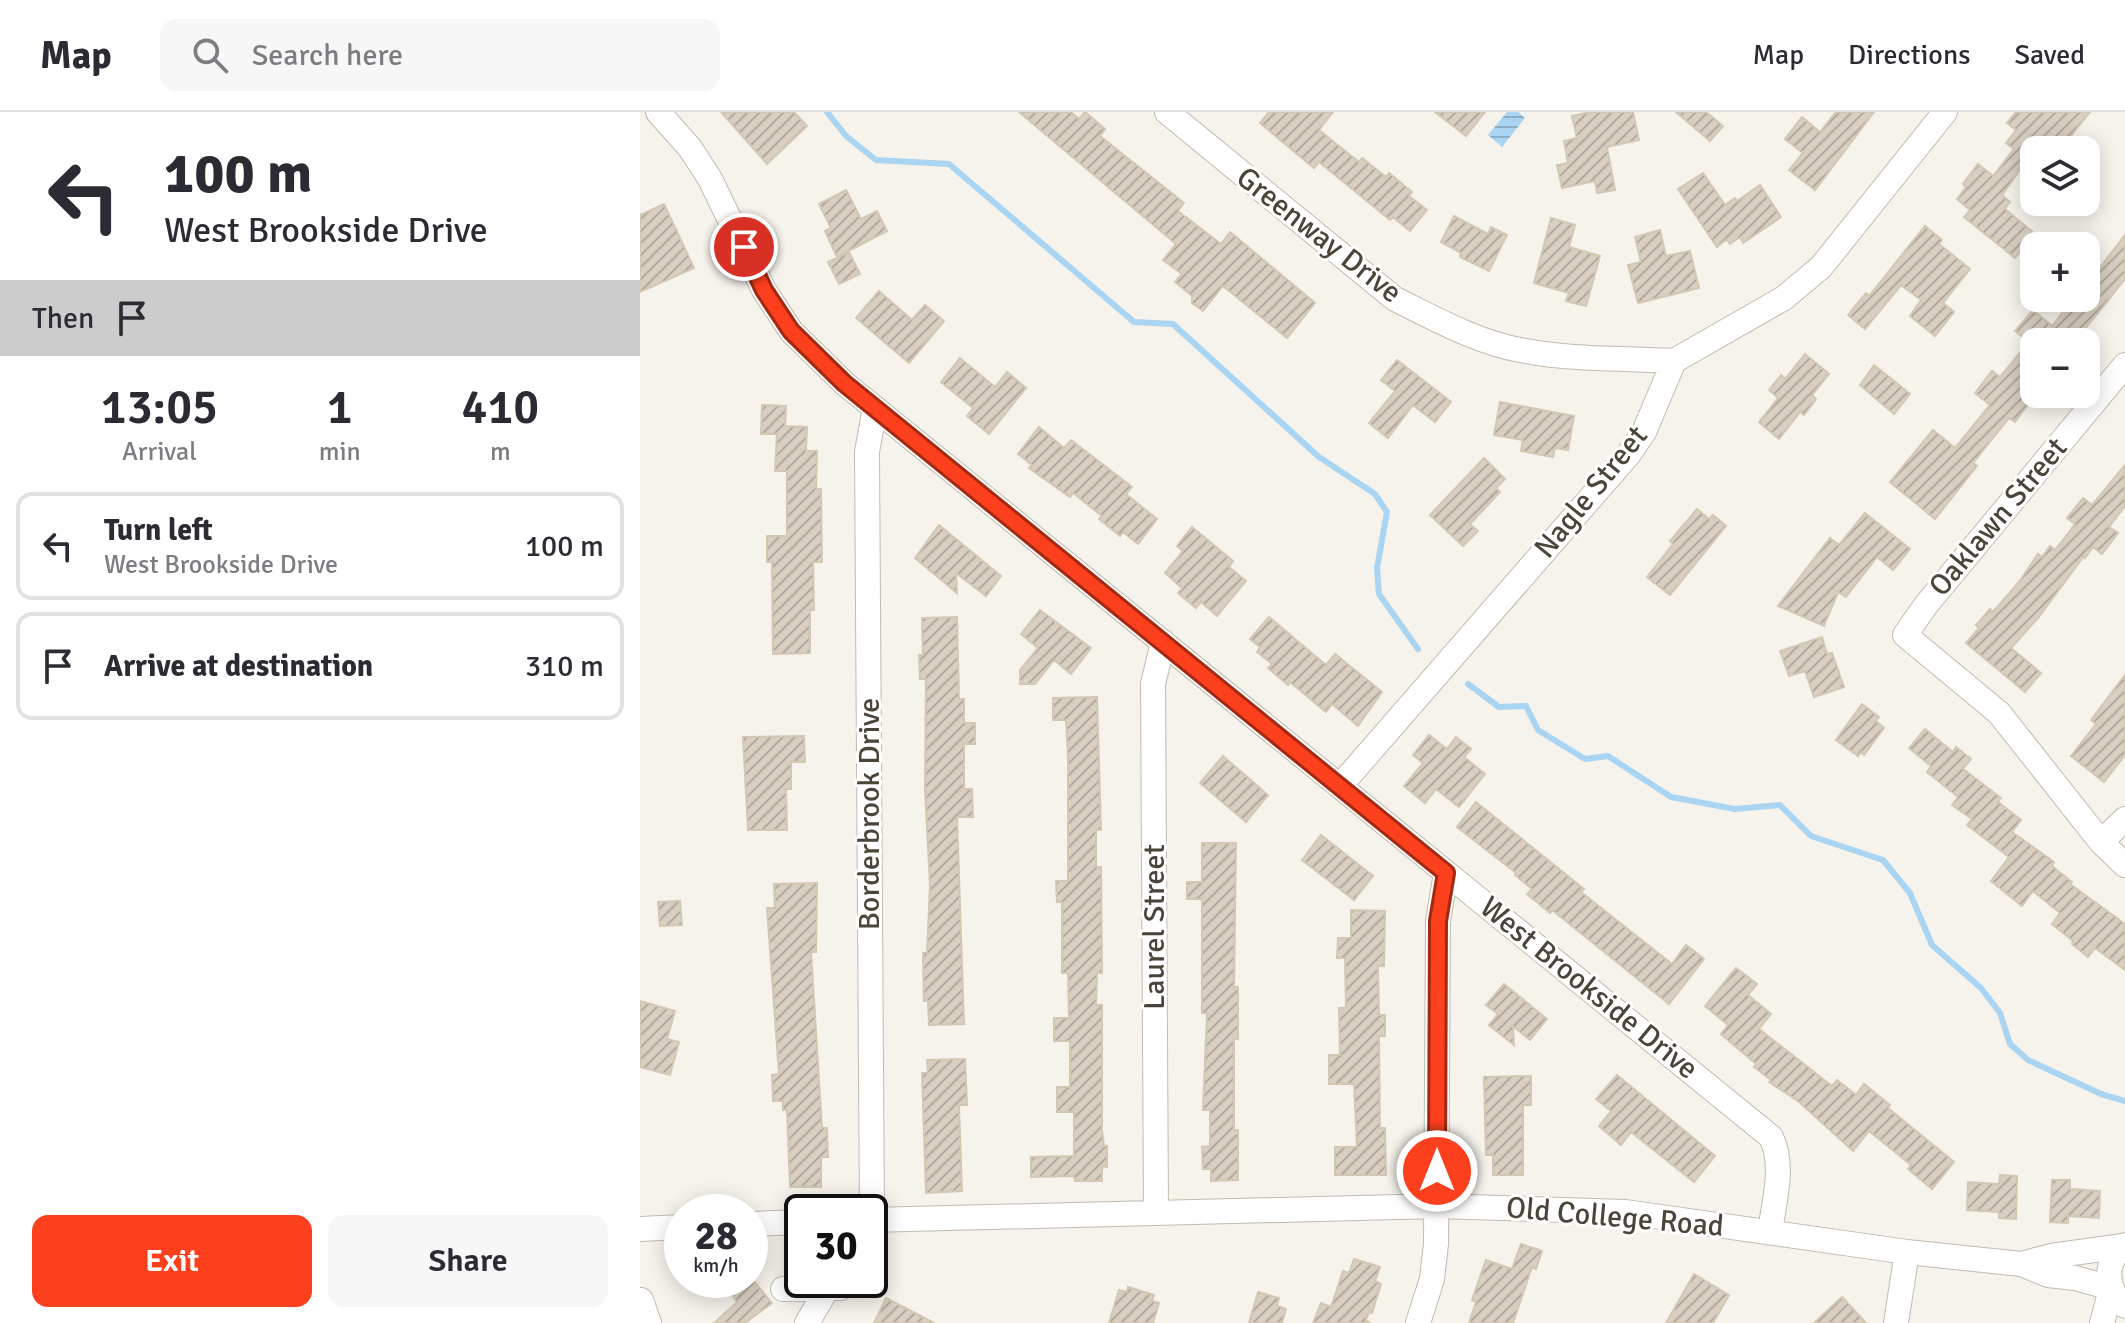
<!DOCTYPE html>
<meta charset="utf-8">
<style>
:root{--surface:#fff;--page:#f7f7f7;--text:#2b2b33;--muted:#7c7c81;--line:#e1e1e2;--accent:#fc3f1d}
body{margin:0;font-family:Signika,sans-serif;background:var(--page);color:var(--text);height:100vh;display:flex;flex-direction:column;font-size:30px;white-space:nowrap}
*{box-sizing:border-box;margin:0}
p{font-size:26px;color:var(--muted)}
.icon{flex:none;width:44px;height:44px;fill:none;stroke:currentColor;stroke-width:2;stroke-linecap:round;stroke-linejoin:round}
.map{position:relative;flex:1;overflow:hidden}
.drawer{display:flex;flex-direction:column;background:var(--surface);width:640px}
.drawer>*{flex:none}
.banner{background:#fff;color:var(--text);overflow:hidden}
.buttons{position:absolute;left:1380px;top:24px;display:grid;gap:16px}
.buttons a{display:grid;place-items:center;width:80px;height:80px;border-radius:16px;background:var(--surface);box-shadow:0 4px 20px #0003;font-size:40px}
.speed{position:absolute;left:24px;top:1082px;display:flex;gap:16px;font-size:40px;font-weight:700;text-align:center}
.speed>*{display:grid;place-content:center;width:104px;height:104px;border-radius:50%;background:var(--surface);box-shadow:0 4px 20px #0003;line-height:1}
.speed small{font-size:20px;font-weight:400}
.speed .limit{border:4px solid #111;border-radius:12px;background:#fff;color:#111}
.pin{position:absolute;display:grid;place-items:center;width:68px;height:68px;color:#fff;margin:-34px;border:4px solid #fff;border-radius:50%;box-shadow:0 2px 8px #0007}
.me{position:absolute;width:88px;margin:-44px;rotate:0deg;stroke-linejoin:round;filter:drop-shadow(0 0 6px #0008)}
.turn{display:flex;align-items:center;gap:28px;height:168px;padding:0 32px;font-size:36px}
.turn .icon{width:104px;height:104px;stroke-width:2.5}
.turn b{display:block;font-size:56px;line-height:68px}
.then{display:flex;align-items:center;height:76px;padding:0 32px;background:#0003;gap:16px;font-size:30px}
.eta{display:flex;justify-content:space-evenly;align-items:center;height:136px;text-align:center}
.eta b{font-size:48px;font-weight:600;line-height:56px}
.cta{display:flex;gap:16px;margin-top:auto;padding:16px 32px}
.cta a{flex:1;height:92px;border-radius:16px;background:var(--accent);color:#fff;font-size:32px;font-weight:600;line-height:92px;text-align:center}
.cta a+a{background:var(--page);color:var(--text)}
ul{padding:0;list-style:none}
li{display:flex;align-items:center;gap:24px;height:108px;margin:0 16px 12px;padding:0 16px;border:4px solid var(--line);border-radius:16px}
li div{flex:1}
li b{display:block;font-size:30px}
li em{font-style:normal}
header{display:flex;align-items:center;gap:48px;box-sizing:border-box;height:112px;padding:0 40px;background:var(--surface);border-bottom:2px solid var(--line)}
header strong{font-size:38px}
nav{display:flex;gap:44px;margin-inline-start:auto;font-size:28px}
.search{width:560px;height:72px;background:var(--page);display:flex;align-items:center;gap:20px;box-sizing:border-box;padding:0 28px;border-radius:16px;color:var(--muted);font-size:30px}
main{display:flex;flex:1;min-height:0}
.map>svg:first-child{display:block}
.water{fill:url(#water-rules)}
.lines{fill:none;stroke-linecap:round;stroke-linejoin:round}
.stream{stroke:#a9d4f2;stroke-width:6}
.building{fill:url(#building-hatch);stroke:#d3c7b4;stroke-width:2}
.minor-casing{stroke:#c2bbae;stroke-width:26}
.minor{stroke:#fff;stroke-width:24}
.route-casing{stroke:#a42913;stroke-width:20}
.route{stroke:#fc3f1d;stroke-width:14}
.labels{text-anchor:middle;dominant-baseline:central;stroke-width:6;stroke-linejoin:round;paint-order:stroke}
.street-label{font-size:30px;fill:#4b4439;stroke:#fff}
</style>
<header>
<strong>Map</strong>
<div class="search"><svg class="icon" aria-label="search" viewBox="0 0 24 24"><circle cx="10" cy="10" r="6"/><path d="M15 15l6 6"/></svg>Search here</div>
<nav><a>Map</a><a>Directions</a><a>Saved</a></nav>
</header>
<main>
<section class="drawer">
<div class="banner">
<div class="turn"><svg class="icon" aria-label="left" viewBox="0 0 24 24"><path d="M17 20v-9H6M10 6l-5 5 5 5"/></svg><div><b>100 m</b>West Brookside Drive</div></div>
<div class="then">Then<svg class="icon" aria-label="arrive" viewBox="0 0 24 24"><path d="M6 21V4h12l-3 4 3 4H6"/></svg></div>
</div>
<div class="eta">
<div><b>13:05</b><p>Arrival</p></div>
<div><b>1</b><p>min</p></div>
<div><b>410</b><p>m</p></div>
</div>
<ul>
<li><svg class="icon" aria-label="left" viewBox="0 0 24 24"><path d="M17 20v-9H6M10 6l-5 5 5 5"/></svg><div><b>Turn left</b><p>West Brookside Drive</p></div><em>100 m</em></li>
<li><svg class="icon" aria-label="arrive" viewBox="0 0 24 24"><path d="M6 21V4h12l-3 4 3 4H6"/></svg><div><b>Arrive at destination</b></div><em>310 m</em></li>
</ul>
<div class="cta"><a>Exit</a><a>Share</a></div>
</section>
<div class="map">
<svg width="1485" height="1211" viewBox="0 0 1485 1211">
<defs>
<pattern id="water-rules" width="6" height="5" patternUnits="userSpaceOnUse" patternTransform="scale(2)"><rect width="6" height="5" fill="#a9d4f2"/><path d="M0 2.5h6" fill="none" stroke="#8caec5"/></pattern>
<pattern id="building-hatch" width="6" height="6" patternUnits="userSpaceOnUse" patternTransform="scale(2)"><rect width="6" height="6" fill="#d8cfc1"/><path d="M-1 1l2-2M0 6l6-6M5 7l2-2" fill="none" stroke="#b1aa9e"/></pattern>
</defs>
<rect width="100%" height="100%" fill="#f6f3ec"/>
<path class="water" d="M867 0H878L885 6 862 35 848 23Z"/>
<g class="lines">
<path class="stream" d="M187 0 206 24 236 48 309 52 494 210 533 212 679 345 735 382 747 400 737 456 739 482 778 537
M828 572 859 595 886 594 898 618 945 647 968 644 1031 685 1095 697 1140 693 1171 724 1243 748 1270 781 1292 833 1341 876 1360 901 1370 932 1388 948 1461 982 1485 989"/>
</g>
<path class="building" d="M81 0H154L167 14 127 52Z
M379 0H431L439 7 445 0 465 17 460 24 544 91 538 99 581 132 590 120 675 191 647 226 583 174 563 199 552 191V184L535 170 542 162 523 148 536 132Z
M629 0H693L679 18 719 50 722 46 746 65 749 61 772 80 769 84 787 98 770 119 753 105 750 108 679 50 674 56 620 11Z
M795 0H845L826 24Z
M951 0H993L999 28 967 35 975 78 957 81 955 69 922 76 917 53 928 51 924 29 937 26 932 4Z
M1036 0H1066L1083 14 1070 29Z
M1196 0H1234L1175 78 1149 58 1163 41 1145 27 1162 5 1180 20Z
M1376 0H1450L1430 25 1433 27 1425 38H1416L1402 27 1362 83 1370 90 1365 97 1395 122 1375 146 1324 105 1330 98 1317 87 1326 75 1323 72 1338 52 1353 64 1374 37 1366 31 1376 18 1367 11Z
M1063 61 1085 93 1095 86 1097 89 1120 73 1141 105 1103 131 1100 125 1090 132 1087 127 1077 135 1038 77Z
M206 78 221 107 237 99 247 119 197 145 185 119 191 116 179 92Z
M24 92 54 156 0 180V103Z
M814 104 848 122 851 115 867 123 849 159 820 145 821 141 801 130Z
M911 106 935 113 929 135 960 144 946 194 926 189 929 181 894 171Z
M1285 114 1302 128 1299 132 1330 157 1303 191 1314 200 1295 224 1270 204 1281 188 1261 173 1225 217 1208 203 1226 181 1229 184Z
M1020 118 1026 144 1050 139 1059 176 998 191 988 153 1001 150 995 125Z
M1485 123V167L1441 222 1435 217 1427 227 1431 230H1394V266L1381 282 1390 290 1375 310 1369 306 1333 351 1337 354 1295 407 1250 370 1293 318 1315 336 1350 293 1335 281 1352 259 1360 265 1389 230 1375 219 1393 198 1412 214 1434 186H1446V155L1455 162Z
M209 140 220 162 199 172 188 150Z
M239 179 272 208 285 193 304 209 269 251 216 206Z
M1165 242 1189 262 1172 283 1176 287 1164 303 1160 300 1139 327 1119 310 1138 286 1129 278 1141 263 1145 267Z
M320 246 355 275 367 260 386 276 349 322 327 304 333 296 301 270Z
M757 248 811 290 795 310 773 293 748 326 729 311 755 279 741 268Z
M1234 253 1270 282 1254 302 1220 273Z
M860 290 934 304 928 338 915 336 913 345 881 339 883 328 854 323Z
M122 293 146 294 145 314 167 315 166 339H177L176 377H181L182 450H173L174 498H170V541L133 542 132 450H127V424H147V359H135L137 322H121Z
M399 315 424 336 431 328 492 375 486 382 517 407 498 432 483 420 480 424 459 407 462 404 433 381 430 385 389 356 392 353 378 342Z
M844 346 865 367 856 376 860 380 830 412 838 419 823 434 790 403Z
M1485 353V394L1469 415 1478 421 1462 442 1453 435 1445 446 1444 444 1398 506 1371 536 1401 561 1385 580 1326 531 1339 516 1336 513 1350 497 1353 500 1379 470 1398 442 1402 445 1410 434 1415 438 1435 412 1427 406 1443 386 1452 393Z
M1057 397 1069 407 1073 403 1086 414 1030 483 1007 465 1033 432 1030 429Z
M1225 401 1270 437 1253 458 1237 445 1206 485 1198 480 1184 514 1138 494 1190 426 1199 433Z
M299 413 361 464 346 484 316 461 317 481 275 446Z
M552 415 593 449 589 455 606 469 577 504 561 490 556 496 538 481 542 476 525 461 543 439 537 434Z
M400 498 451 536 431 562 414 548 395 572H380V558L398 536 381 522Z
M317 505 319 587H324V611H335V632H324V677H332L333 705H317L324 912 289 913 288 889H284L283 841H287L290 772 285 678 286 567H280L279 543H283L282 506Z
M629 505 686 553 695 542 742 580 718 614 692 592 686 600 650 570 648 573 628 556 632 552 617 540 620 535 610 527Z
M1182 525 1187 542 1192 541 1204 575 1174 585 1165 559 1149 564 1140 539Z
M1485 563V643L1464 670 1431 644 1456 612 1451 608Z
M457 585 461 718H456V755H461L462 861H457L456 893H462V1019L464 1034H467V1055L462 1054V1069H435L434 1064 391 1065V1045L434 1044V1000H417V975H430V929H414V906H429L428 861H422V790H417L416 769H428V645L426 608H413V586Z
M1222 592 1239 605 1236 609 1244 616 1224 643 1221 640 1218 644 1196 628Z
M1285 617 1313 640 1316 635 1331 647 1323 657 1361 686 1358 690 1381 708 1372 720 1414 750 1412 754 1432 770 1430 772 1485 812V858L1455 836 1448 845 1432 832 1433 829 1412 812 1420 801 1393 779 1382 794 1351 769 1369 745 1327 713 1332 707 1312 693 1318 685 1287 660 1291 654 1269 636Z
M789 623 807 637 816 625 831 637 824 645 845 662 819 695 796 677 785 691 764 674 783 651 773 643Z
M164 624 165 650H151V677H146L147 718H108L103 625Z
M583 644 628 683 606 710 560 671Z
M836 690 944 777 941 780 1032 852 1046 833 1064 847 1029 892 912 798 910 801 887 782 892 777 875 763 876 761 817 715Z
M681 723 733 764 714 788 662 748Z
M562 731H596L594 875H598V927H594V1018H598V1068L571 1069V1057H563L562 1035 570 1034V998H563L567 901H562V787H547V770H562Z
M177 771 176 840H171L182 1016H187L188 1045H181V1075H150L147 998H143V989H133L132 963 139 962 127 796H135L134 772Z
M40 789 42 813 20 814 18 790Z
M711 798 745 799 744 854H738L739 903H745V924H739L740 1016H745L746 1063H695V1035H717L714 972H689V943H700L699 896H706L705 846H697L698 826H711Z
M1096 856 1117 872 1108 883 1131 902 1119 917 1192 974 1197 968 1216 983 1224 972 1250 993 1248 996 1314 1050 1292 1077 1268 1057 1271 1053 1229 1019 1213 1039 1158 989 1129 970 1131 968 1114 955 1116 952 1081 922 1088 913 1065 894Z
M864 872 907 907 890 928 873 914 874 933 849 913 858 902 846 893Z
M0 889 35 899 27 927 39 930 30 963 0 955Z
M325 947 327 993H319L322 1079 286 1081 282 961H288L287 948Z
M977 963 1075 1044 1054 1070 991 1020 981 1033 959 1014 971 999 956 987Z
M891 964V993H883V1063H853V1043H846L844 965Z
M1360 1063 1377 1064 1376 1107 1359 1106V1100L1327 1098 1328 1070 1359 1072Z
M1412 1068H1430V1077L1460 1079 1459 1106 1428 1104V1111L1410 1110Z
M881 1132 902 1139 896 1157 892 1155 873 1211H829L836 1190 832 1188 846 1148 872 1157Z
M714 1147 740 1155 735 1169 741 1172 732 1201 729 1200 726 1208 730 1211H673L681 1191 691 1195 703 1159 709 1161Z
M1054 1162 1089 1183 1073 1211H1026Z
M94 1168H113L132 1191 105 1211H74L97 1190 86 1175Z
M488 1175 514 1183 512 1189 519 1191 513 1211H469L479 1178 487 1180Z
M618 1180 639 1186 637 1194 646 1197 642 1211H609Z
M1202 1185 1226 1211H1174Z
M246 1186 294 1211H234Z"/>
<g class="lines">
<g class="minor-casing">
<path id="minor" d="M18 0 50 36 70 67 124 178 151 219 204 271 1131 1025C1145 1053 1134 1089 1130 1120
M527 0 755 187C794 206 836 230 880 238 930 248 983 246 1034 249
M1485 253 1286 493 1265 523 1359 601 1461 730 1485 753
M700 674 989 342 1004 320 1034 249 1144 186 1181 155 1305 0
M1461 730 1485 707
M516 1100 513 572 523 530
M230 1108 798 1094 985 1100 1267 1140 1381 1152 1408 1163 1435 1166 1471 1176
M232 1108 227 340 235 296
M110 1112 162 1110
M0 1117 42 1115
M1485 1133C1463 1150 1465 1177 1485 1194
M1381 1152 1411 1144 1483 1134
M143 1177 200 1176 216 1168
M1 1188 9 1211
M167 1211 187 1177
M778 1211 792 1167 796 1132 798 809 806 761
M1256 1211 1267 1140
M1462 1211 1471 1177"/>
</g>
<use href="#minor" class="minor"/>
</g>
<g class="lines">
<g class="route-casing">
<path id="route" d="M104 135 124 178 151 219 204 271 806 761 798 809 797 1059"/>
</g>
<use href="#route" class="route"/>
</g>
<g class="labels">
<g class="street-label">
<text transform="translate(679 123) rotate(38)">Greenway Drive</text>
<text transform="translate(951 380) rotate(-51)">Nagle Street</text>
<text transform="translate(1358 405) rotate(-50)">Oaklawn Street</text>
<text transform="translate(229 702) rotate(-90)">Borderbrook Drive</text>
<text transform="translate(514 815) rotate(-90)">Laurel Street</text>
<text transform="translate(949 876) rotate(39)">West Brookside Drive</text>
<text transform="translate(975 1105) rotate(5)">Old College Road</text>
</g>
</g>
</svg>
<div class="buttons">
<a><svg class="icon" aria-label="layers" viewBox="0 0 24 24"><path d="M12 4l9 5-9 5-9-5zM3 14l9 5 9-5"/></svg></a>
<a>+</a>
<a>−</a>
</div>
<div class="speed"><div>28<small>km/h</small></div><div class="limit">30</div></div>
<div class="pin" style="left:104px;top:135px;background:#d93025"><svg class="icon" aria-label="arrive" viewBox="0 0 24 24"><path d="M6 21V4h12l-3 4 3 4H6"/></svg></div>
<svg class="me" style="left:797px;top:1059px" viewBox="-20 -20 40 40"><circle r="17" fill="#fc3f1d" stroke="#fff" stroke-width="3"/><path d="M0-11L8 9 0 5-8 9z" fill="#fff"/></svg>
</div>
</main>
